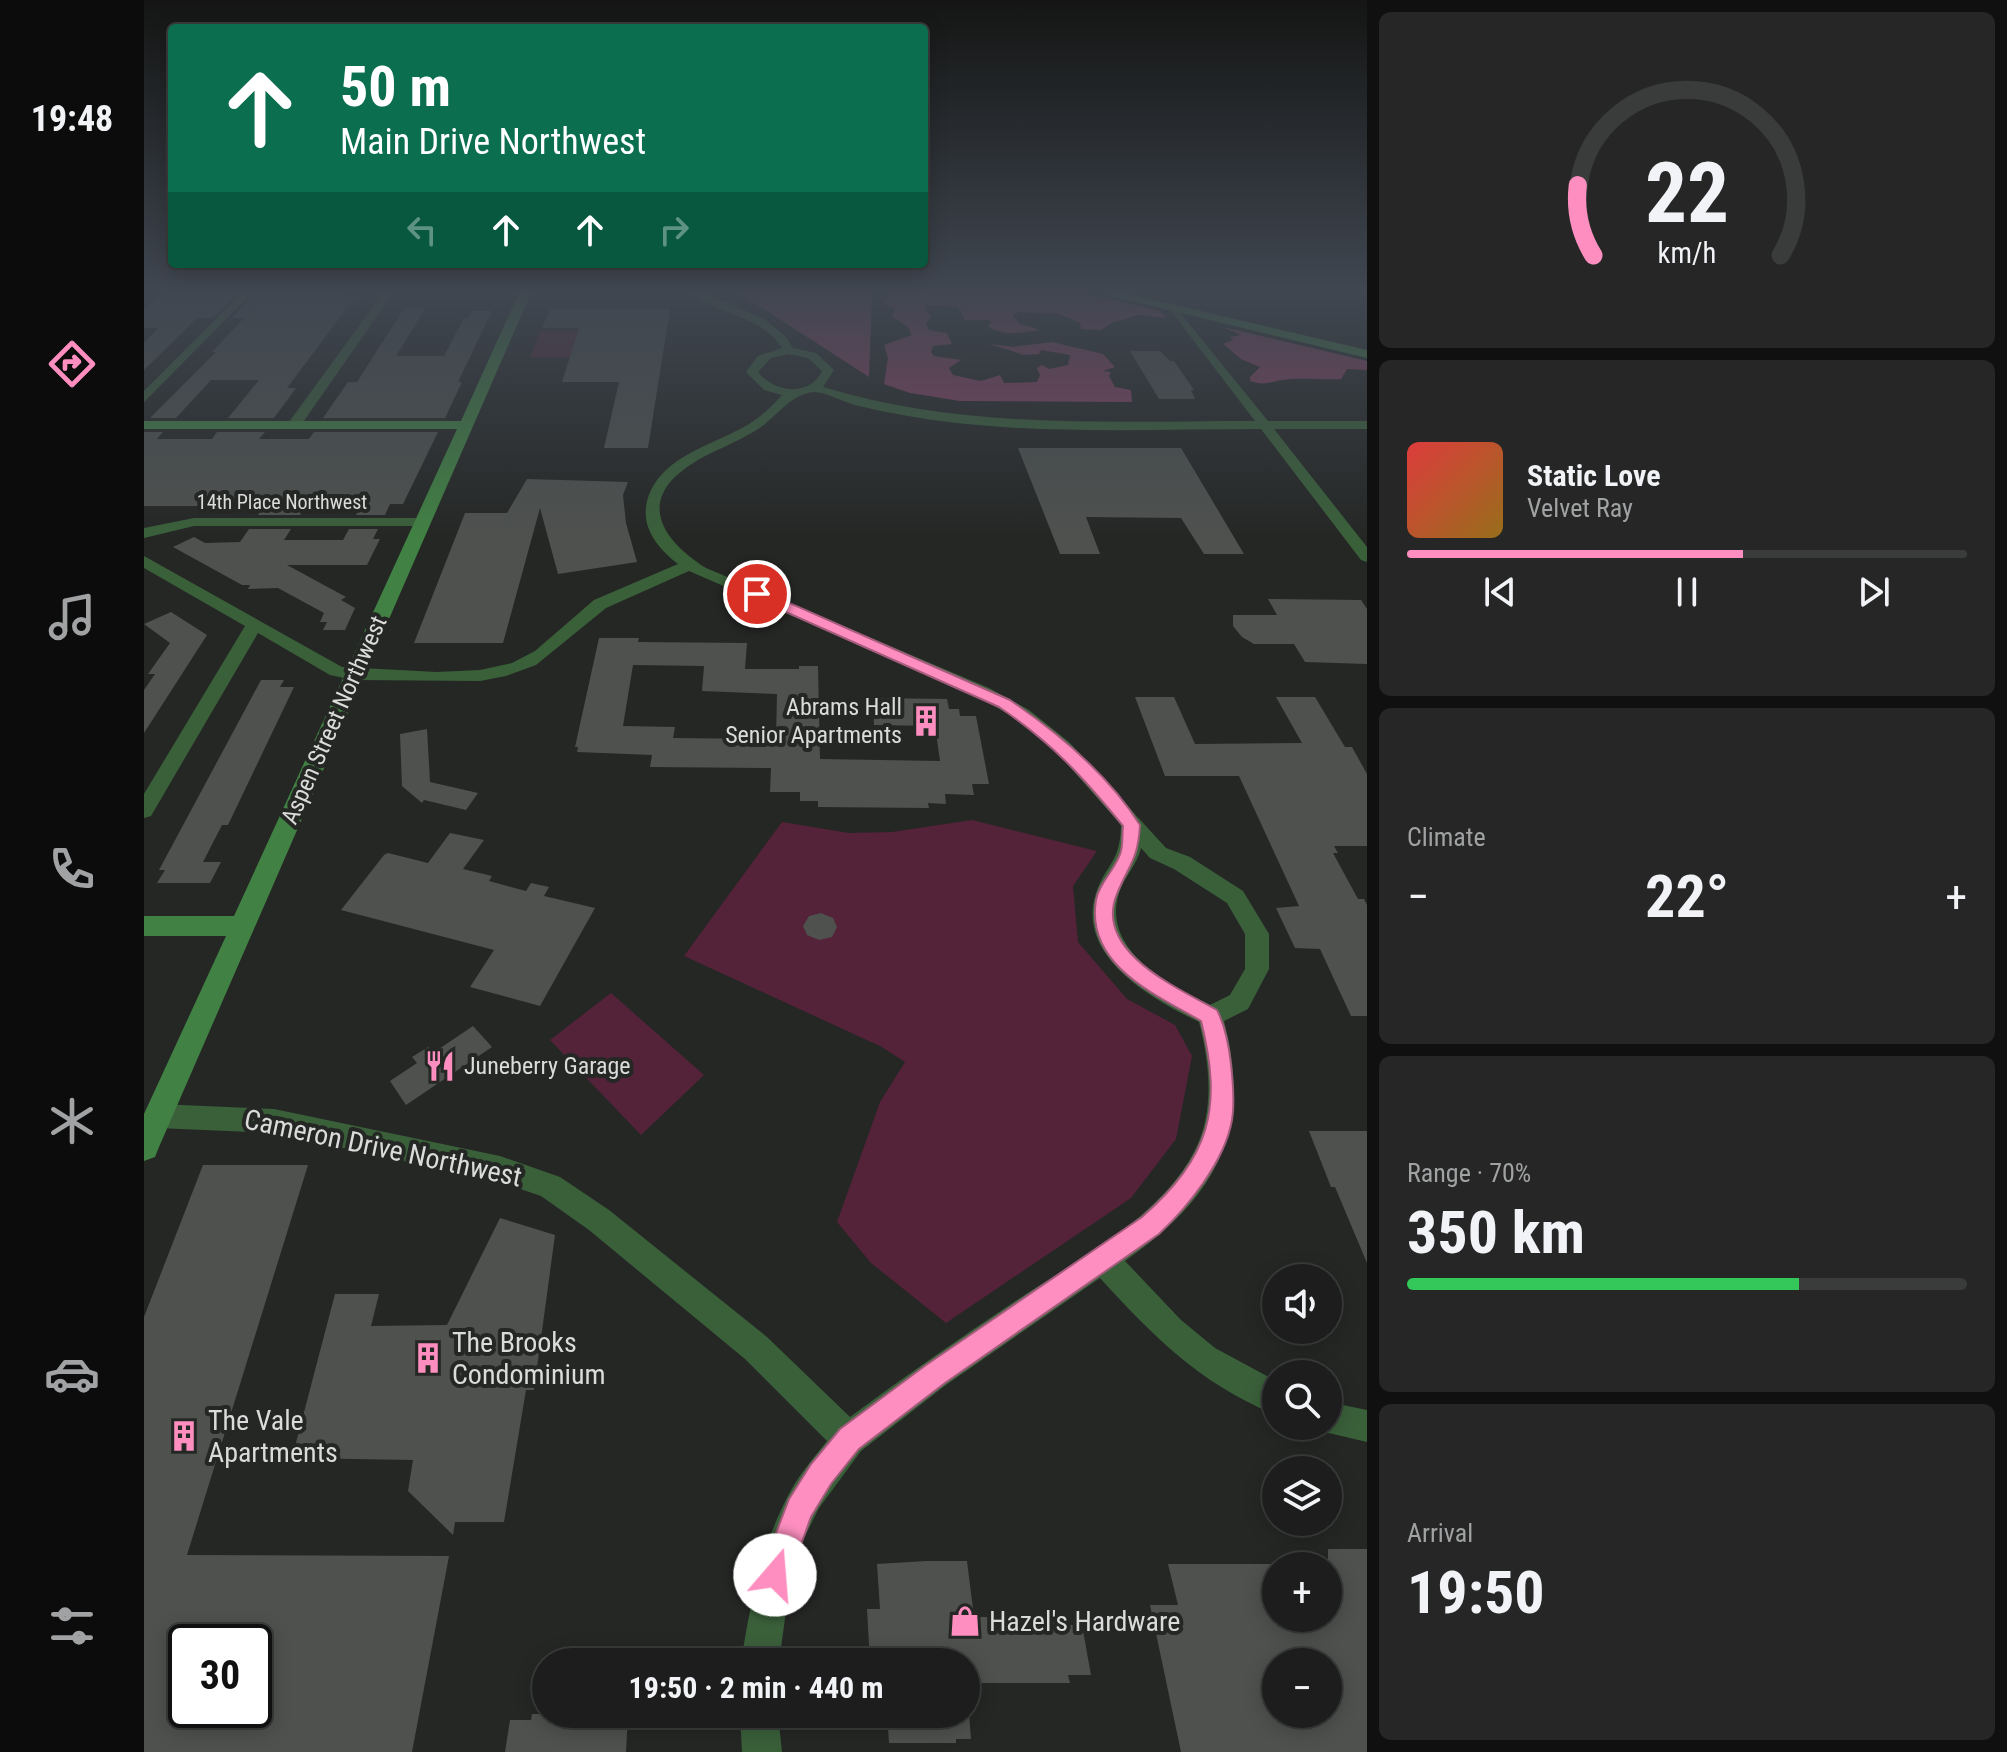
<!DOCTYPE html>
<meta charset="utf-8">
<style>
:root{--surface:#1c1d1c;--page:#252625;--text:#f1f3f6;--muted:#a0a2a3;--line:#3a3b3b;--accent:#fd8ebf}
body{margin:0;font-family:"Roboto Condensed",sans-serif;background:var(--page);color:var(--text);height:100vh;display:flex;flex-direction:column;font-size:30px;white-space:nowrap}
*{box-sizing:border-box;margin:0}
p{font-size:26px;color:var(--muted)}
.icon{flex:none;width:44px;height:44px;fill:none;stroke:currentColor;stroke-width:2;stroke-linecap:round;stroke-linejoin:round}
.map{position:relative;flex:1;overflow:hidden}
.panel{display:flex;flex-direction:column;gap:12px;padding:12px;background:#0f100f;width:640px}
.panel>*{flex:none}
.top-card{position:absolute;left:24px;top:24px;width:760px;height:244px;border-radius:8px;box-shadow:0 4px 20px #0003,0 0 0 2px var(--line);background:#0b6e4f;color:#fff;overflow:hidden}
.fabs{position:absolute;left:1118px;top:1264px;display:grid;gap:16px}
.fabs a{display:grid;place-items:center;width:80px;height:80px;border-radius:50%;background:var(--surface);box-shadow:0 4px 20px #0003,0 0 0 2px var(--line);font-size:40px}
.speed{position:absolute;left:24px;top:1624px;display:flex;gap:16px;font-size:40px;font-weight:700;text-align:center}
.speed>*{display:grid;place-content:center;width:104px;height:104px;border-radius:50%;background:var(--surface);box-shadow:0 4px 20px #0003,0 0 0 2px var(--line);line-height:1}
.speed .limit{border:4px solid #111;border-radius:12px;background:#fff;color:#111}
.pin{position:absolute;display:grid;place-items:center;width:68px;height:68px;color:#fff;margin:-34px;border:4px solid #fff;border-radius:50%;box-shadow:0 2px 8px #0007}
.me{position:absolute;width:88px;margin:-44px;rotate:18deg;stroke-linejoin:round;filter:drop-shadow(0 0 6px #0008)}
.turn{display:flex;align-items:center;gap:28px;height:168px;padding:0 40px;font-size:36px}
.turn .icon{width:104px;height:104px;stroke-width:2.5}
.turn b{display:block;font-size:56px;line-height:68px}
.lanes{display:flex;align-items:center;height:76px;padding:0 40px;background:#0003;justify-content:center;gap:40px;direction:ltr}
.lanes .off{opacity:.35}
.big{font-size:60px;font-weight:700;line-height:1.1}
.panel .widget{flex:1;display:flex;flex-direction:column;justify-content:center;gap:12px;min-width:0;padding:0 28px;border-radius:12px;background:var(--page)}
.panel .dial{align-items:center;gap:0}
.dial svg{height:208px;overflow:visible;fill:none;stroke:var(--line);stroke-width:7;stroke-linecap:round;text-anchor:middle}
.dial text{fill:var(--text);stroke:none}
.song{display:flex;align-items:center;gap:24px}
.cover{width:96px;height:96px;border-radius:12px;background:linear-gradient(135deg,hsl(0 70% 55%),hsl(40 70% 35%))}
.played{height:8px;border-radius:4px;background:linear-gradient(90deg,var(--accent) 60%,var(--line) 60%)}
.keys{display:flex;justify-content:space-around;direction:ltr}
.heat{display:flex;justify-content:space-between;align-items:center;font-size:44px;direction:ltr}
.charge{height:12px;border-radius:6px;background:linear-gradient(90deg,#34c759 70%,var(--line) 0)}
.trip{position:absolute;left:388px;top:1648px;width:448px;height:80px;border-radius:40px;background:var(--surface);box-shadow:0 4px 20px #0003,0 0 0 2px var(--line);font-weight:700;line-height:80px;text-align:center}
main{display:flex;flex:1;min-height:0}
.dock{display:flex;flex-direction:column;width:144px;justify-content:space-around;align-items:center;background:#0b0c0b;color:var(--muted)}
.dock .icon{width:56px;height:56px}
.dock .active{color:var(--accent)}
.dock b{font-size:36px;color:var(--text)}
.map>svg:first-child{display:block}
.green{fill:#542239}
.forest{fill:#8b4263}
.building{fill:#4e514e;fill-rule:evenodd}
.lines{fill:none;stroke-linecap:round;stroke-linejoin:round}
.street{fill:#3a603a;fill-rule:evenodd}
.secondary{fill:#418143;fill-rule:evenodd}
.route{fill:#fd8ebf;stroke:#a45c7c;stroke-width:2}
.labels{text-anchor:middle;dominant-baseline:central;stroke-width:8;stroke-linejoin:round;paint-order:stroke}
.far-street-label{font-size:20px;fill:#dadbda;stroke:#252725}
.poi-label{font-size:24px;fill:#dadbda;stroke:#252725;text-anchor:end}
.street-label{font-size:24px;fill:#dadbda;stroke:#252725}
.near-street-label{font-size:28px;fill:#dadbda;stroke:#252725}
.near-poi-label{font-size:28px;fill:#dadbda;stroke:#252725;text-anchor:start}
</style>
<main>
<nav class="dock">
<b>19:48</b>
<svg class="icon active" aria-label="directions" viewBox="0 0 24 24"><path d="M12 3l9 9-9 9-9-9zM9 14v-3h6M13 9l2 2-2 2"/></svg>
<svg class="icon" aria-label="music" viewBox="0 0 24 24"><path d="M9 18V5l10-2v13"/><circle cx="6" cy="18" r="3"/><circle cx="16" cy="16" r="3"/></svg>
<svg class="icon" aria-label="phone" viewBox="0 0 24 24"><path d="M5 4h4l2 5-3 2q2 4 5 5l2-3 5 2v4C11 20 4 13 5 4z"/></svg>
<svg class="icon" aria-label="climate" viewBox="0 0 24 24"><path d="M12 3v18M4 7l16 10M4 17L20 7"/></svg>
<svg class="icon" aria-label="car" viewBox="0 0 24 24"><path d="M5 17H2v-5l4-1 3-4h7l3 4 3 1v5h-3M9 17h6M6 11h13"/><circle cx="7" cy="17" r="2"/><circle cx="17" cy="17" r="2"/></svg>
<svg class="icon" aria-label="filters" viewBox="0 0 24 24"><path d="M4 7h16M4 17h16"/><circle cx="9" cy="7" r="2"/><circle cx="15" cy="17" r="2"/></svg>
</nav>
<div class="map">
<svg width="1223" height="1752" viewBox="0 0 1223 1752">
<rect width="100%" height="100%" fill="#252725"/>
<g class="green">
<polygon points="396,331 468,331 481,357 386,357"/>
<polygon points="828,820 953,851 929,886 934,942 983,999 1031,1025 1048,1056 1032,1139 987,1198 802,1323 727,1263 693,1222 736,1102 761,1062 738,1047 540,956 638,822 705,833 748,832"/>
<polygon points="467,993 560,1075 497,1135 406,1040"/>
</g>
<g class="forest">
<polygon points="595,293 728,293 725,377"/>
<path d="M 748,293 L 939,293 L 1017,311 L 1022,318 L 994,315 L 968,323 L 957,330 L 937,329 L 936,323 L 915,314 L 875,312 L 869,316 L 876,324 L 896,330 C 880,332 857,337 844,326 L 848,322 L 845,320 L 821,320 L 814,307 L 782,305 L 781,310 L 787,316 L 782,324 L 785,330 L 803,333 L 808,344 L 789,346 L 787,352 L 790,356 L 817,360 L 805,368 L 809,375 L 837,381 L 856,375 L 860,383 L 893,382 L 896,375 L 893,368 L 898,365 L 905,369 L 924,365 L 926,355 L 897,350 L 895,354 L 880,355 L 845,344 L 869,347 L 908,342 L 959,354 L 971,367 L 959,371 L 967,372 L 965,376 L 971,387 L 987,390 L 988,402 L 816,401 L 766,393 L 740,384 L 744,358 L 740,345 L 768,335 L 764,327 L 748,316 L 751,309 L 738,303 Z"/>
<path d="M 1079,327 L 1223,361 L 1223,370 L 1203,369 L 1197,379 C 1181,380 1152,377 1138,380 C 1125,382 1120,386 1106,381 L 1106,377 L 1116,367 L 1097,359 L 1079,344 L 1089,340 L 1086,337 L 1097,335 Z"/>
</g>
<g class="building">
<polygon points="18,293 93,293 69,318 53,318 0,370 0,343 14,328 0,328 0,309"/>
<polygon points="111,293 212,296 143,388 152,388 130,418 84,418 115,380 67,380 32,418 6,418 72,352 68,352 100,318 88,318"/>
<polygon points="261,307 282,307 252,356 300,356 320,318 324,318 328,311 348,311 314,382 318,382 301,418 179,418 204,382 213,382"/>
<polygon points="406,309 526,309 504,448 460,448 475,382 418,382 435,328 398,328"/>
<polygon points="986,351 1016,351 1026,361 1030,361 1050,390 1047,390 1051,399 1015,399"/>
<polygon points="0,432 19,432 13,439 68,439 73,432 121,432 115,439 165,439 170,432 294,432 259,504 246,504 241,515 212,515 218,504 162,504 156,515 114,515 119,506 0,506"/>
<polygon points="874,448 1037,448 1100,554 1060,554 1037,518 942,517 956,554 916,554"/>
<polygon points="383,479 484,482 479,495 482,523 493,562 414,574 396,508 359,643 270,643 321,513 363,513"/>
<polygon points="105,529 147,529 140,540 199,540 205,529 234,529 229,539 236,539 223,565 143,565 202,597 197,600 211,608 201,630 179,630 183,622 176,622 180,613 134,588 104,589 106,585 98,585 29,547 50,537 61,543 96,542"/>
<polygon points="1124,599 1217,600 1223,609 1223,664 1161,662 1150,644 1110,644 1098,637 1089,626 1089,615 1133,615"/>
<polygon points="27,612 63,635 0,733 0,690 11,674 4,674 26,643 0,624"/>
<path d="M 455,638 L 495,638 L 494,642 L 603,643 L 601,669 L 655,669 L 655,666 L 674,666 L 676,759 L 796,761 L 791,726 L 730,725 L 729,698 L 803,699 L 805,709 L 815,709 L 816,716 L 832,716 L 845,784 L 828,784 L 830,795 L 801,794 L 802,804 L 784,803 L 785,808 L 674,807 L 674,801 L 656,801 L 656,792 L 626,792 L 627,768 L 506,767 L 508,755 L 433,752 L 434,747 L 431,747 ZM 489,665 L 560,666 L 558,691 L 633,694 L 632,739 L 529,738 L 531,727 L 479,726 Z"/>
<polygon points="117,680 140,680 136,687 150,687 84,825 78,825 59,862 77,862 66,883 13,883 21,870 15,870"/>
<polygon points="991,697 1030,697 1051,744 1158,743 1132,697 1171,697 1201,747 1208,747 1223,774 1223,846 1190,846 1194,853 1189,853 1214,899 1220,899 1223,905 1223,1016 1207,1016 1176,949 1151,948 1132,908 1155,906 1095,776 1021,776"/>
<polygon points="283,729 286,782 334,793 322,810 280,800 278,803 258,786 256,734"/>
<polygon points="306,833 340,840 319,869 348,876 345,881 382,891 387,883 405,887 400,896 451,908 396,1006 326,987 350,950 197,910 240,855 244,853 284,863"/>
<polygon points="677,913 689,918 693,927 688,937 675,940 663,935 659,926 665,916"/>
<polygon points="329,1026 348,1047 262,1105 246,1081 273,1063 268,1057 284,1047 289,1053"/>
<polygon points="1165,1131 1223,1131 1223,1263 1191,1187 1187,1187"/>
<path d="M 59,1165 L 164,1165 L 43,1555 L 305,1556 L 268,1752 L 0,1752 L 0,1317 ZM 42,1642 L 110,1642 L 110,1710 L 42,1710 Z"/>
<polygon points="356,1218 411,1235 390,1390 382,1390 360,1522 311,1522 309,1535 264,1491 269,1460 148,1458 191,1294 235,1294 227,1326 303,1325"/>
<path d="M 1184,1549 L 1223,1549 L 1223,1752 L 1037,1752 L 1006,1605 L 1034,1605 L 1024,1564 L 1132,1564 L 1132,1618 L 1184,1618 ZM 1132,1662 L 1184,1662 L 1184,1714 L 1132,1714 Z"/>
<polygon points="782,1561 823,1561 830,1617 917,1617 918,1625 938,1625 947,1675 924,1675 926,1683 832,1683 829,1663 726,1662 723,1609 736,1609 733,1564"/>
<polygon points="388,1714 484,1714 482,1752 361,1752 366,1720 387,1720"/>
<polygon points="743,1714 825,1714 827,1739 812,1739 812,1743 745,1743"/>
</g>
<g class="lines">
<g class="street">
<polygon points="98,293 108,293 0,402 0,391"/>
<polygon points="239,293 249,293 155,428 145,428 145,422"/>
<path d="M 548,293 L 560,293 L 620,319 L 641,336 L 649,348 L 672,353 L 690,370 L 679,387 C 819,430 966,421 1111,421 L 1024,307 L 1029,304 L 1124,421 L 1223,421 L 1223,429 L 1130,429 L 1223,547 L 1223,562 L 1217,560 L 1117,429 C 1016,429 913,434 813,423 C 778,419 744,413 711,405 C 699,402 682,392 670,392 C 645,394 632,419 611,431 C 590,444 567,451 546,465 C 492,501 518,540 562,568 L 845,688 L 885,710 L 925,742 L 1022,848 L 1046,857 L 1099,891 L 1125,934 L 1125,969 L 1104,1009 L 1080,1021 C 1109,1132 1071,1198 981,1261 L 1037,1320 L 1071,1348 L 1132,1381 L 1132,1415 C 1055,1383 1011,1338 956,1278 L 802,1385 L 717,1451 L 675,1508 L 660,1538 L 644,1597 L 635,1662 L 597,1662 C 607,1601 618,1540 650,1485 C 659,1470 672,1455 683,1441 L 601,1359 L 445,1230 L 397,1196 L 356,1182 L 130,1133 L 14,1128 L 5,1124 L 1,1116 L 5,1108 L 14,1104 L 130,1109 L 356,1156 L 416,1177 L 465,1210 L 623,1337 L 706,1417 C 760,1377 814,1339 870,1302 C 931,1261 1015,1219 1050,1152 C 1071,1112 1066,1065 1055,1022 C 1010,1000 931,957 952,893 C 963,862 976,864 977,825 L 911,750 L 871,718 L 833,696 L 545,571 L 462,608 L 392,665 L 362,676 L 336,681 L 210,680 L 186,675 L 114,633 L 7,816 L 0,818 L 0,794 L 101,626 L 0,568 L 0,556 L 198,667 L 293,672 L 336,670 L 368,663 L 391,651 L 450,600 L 534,564 C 516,550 499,531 502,507 C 510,457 569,446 605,424 C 617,416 628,407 638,395 L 620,390 L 602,372 L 614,356 L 638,348 C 617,315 576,316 548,293 ZM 645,354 L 664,358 L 678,371 C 666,397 630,393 614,372 L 627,358 ZM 997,848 L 1006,858 L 1030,869 L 1083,903 L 1101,934 L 1101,969 L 1086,995 L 1066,1005 C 1025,985 957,950 975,893 C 980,877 993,865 997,848 Z"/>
<polygon points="50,518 278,518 285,522 278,526 50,526 0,538 0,528"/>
<polygon points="1184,1402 1223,1410 1223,1442 1172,1430 1171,1426 1184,1426"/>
<polygon points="596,1714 634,1714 638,1752 598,1752"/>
</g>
<g class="secondary">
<polygon points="375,293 387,293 15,1147 11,1157 0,1161 0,1114 82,936 0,936 0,916 90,916 313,429 0,429 0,421 317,421"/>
<polygon points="962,293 980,293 1223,350 1223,358 963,295"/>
</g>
</g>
<linearGradient id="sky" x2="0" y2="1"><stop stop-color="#141514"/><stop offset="0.54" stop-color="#404751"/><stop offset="1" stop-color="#404751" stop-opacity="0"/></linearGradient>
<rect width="1223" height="538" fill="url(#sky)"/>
<path class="route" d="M 608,591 L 618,591 L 866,700 C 916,734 964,774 996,825 C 994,861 985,864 973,894 C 949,952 1036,989 1073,1010 C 1082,1027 1085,1047 1087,1064 C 1089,1082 1091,1102 1088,1120 C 1081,1161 1044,1207 1015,1234 L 801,1383 L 715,1449 L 687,1484 L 667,1517 L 642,1586 L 631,1590 L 620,1586 L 616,1575 L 645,1499 L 667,1464 L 696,1429 L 782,1365 L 998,1217 C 1066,1157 1079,1109 1057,1021 C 1012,995 941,965 952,900 C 955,882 973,868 977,851 C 979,843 978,834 979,826 C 939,777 908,743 855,707 L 608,597 Z"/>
<defs>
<symbol id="building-bare" viewBox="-9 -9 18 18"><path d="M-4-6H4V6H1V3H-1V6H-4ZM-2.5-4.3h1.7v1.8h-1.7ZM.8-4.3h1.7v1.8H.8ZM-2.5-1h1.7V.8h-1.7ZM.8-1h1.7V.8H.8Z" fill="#fd8ebf" stroke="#252725" stroke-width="2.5" paint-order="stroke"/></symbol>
<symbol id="restaurant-bare" viewBox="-9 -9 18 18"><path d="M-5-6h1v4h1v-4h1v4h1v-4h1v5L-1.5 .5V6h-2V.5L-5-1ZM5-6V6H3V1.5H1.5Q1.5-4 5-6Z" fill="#fd8ebf" stroke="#252725" stroke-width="2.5" paint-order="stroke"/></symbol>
<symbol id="shop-bare" viewBox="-9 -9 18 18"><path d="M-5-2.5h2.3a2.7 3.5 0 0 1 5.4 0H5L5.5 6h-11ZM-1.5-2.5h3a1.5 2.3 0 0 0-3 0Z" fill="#fd8ebf" stroke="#252725" stroke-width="2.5" paint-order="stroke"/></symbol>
</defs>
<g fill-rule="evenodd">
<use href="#building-bare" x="760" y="699" width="44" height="44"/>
<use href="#restaurant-bare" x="274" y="1044" width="44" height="44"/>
<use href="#building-bare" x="262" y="1336" width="44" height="44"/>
<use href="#building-bare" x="18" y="1414" width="44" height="44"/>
<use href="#shop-bare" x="799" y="1599" width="44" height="44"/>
</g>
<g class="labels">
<g class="far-street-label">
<text x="138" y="502">14th Place Northwest</text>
</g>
<g class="poi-label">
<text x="758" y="707">Abrams Hall<tspan x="758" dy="28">Senior Apartments</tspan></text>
<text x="320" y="1066" text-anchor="start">Juneberry Garage</text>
</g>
<g class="street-label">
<text transform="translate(190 720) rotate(-66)">Aspen Street Northwest</text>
</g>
<g class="near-street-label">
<text transform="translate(239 1148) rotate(12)">Cameron Drive Northwest</text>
</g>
<g class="near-poi-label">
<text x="308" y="1342">The Brooks<tspan x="308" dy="32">Condominium</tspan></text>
<text x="64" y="1420">The Vale<tspan x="64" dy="32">Apartments</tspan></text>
<text x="845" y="1621">Hazel's Hardware</text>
</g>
</g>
</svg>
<div class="fabs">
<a><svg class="icon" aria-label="sound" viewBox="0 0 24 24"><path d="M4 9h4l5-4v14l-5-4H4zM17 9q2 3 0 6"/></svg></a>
<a><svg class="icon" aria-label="search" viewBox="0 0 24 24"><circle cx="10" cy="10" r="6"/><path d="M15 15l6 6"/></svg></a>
<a><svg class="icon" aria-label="layers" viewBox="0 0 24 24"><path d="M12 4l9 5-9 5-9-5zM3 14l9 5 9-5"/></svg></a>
<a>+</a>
<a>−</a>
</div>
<div class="speed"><div class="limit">30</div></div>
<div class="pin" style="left:613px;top:594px;background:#d93025"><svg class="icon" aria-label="arrive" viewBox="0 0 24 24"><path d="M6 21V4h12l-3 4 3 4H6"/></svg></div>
<svg class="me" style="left:631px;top:1575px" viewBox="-20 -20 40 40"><circle r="19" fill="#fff"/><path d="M0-13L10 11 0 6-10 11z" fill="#fd8ebf"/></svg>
<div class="trip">19:50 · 2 min · 440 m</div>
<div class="top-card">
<div class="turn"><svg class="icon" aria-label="ahead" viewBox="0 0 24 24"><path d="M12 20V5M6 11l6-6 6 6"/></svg><div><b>50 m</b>Main Drive Northwest</div></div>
<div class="lanes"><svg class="icon off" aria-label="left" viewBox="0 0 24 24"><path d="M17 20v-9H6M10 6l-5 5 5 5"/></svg><svg class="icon" aria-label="ahead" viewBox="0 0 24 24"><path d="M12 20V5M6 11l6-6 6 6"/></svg><svg class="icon" aria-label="ahead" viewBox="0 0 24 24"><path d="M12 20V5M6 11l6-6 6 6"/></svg><svg class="icon off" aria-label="right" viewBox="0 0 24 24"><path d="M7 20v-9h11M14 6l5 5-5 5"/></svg></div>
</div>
</div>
<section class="panel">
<div class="widget dial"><svg viewBox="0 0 100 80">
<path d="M14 69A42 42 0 1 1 86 69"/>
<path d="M14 69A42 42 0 0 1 8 42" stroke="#fd8ebf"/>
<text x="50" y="56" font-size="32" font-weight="700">22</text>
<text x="50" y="72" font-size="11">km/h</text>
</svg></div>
<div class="widget">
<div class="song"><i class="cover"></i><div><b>Static Love</b><p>Velvet Ray</p></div></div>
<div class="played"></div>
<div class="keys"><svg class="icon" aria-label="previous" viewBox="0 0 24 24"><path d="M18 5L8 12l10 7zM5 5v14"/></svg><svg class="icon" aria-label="pause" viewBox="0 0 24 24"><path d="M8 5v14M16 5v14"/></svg><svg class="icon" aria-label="next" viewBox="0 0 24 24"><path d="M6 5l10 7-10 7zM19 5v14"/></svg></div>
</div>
<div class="widget"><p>Climate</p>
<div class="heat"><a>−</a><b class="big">22°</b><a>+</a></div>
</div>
<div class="widget"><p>Range · 70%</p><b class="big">350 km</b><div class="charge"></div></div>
<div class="widget"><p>Arrival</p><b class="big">19:50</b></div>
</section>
</main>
